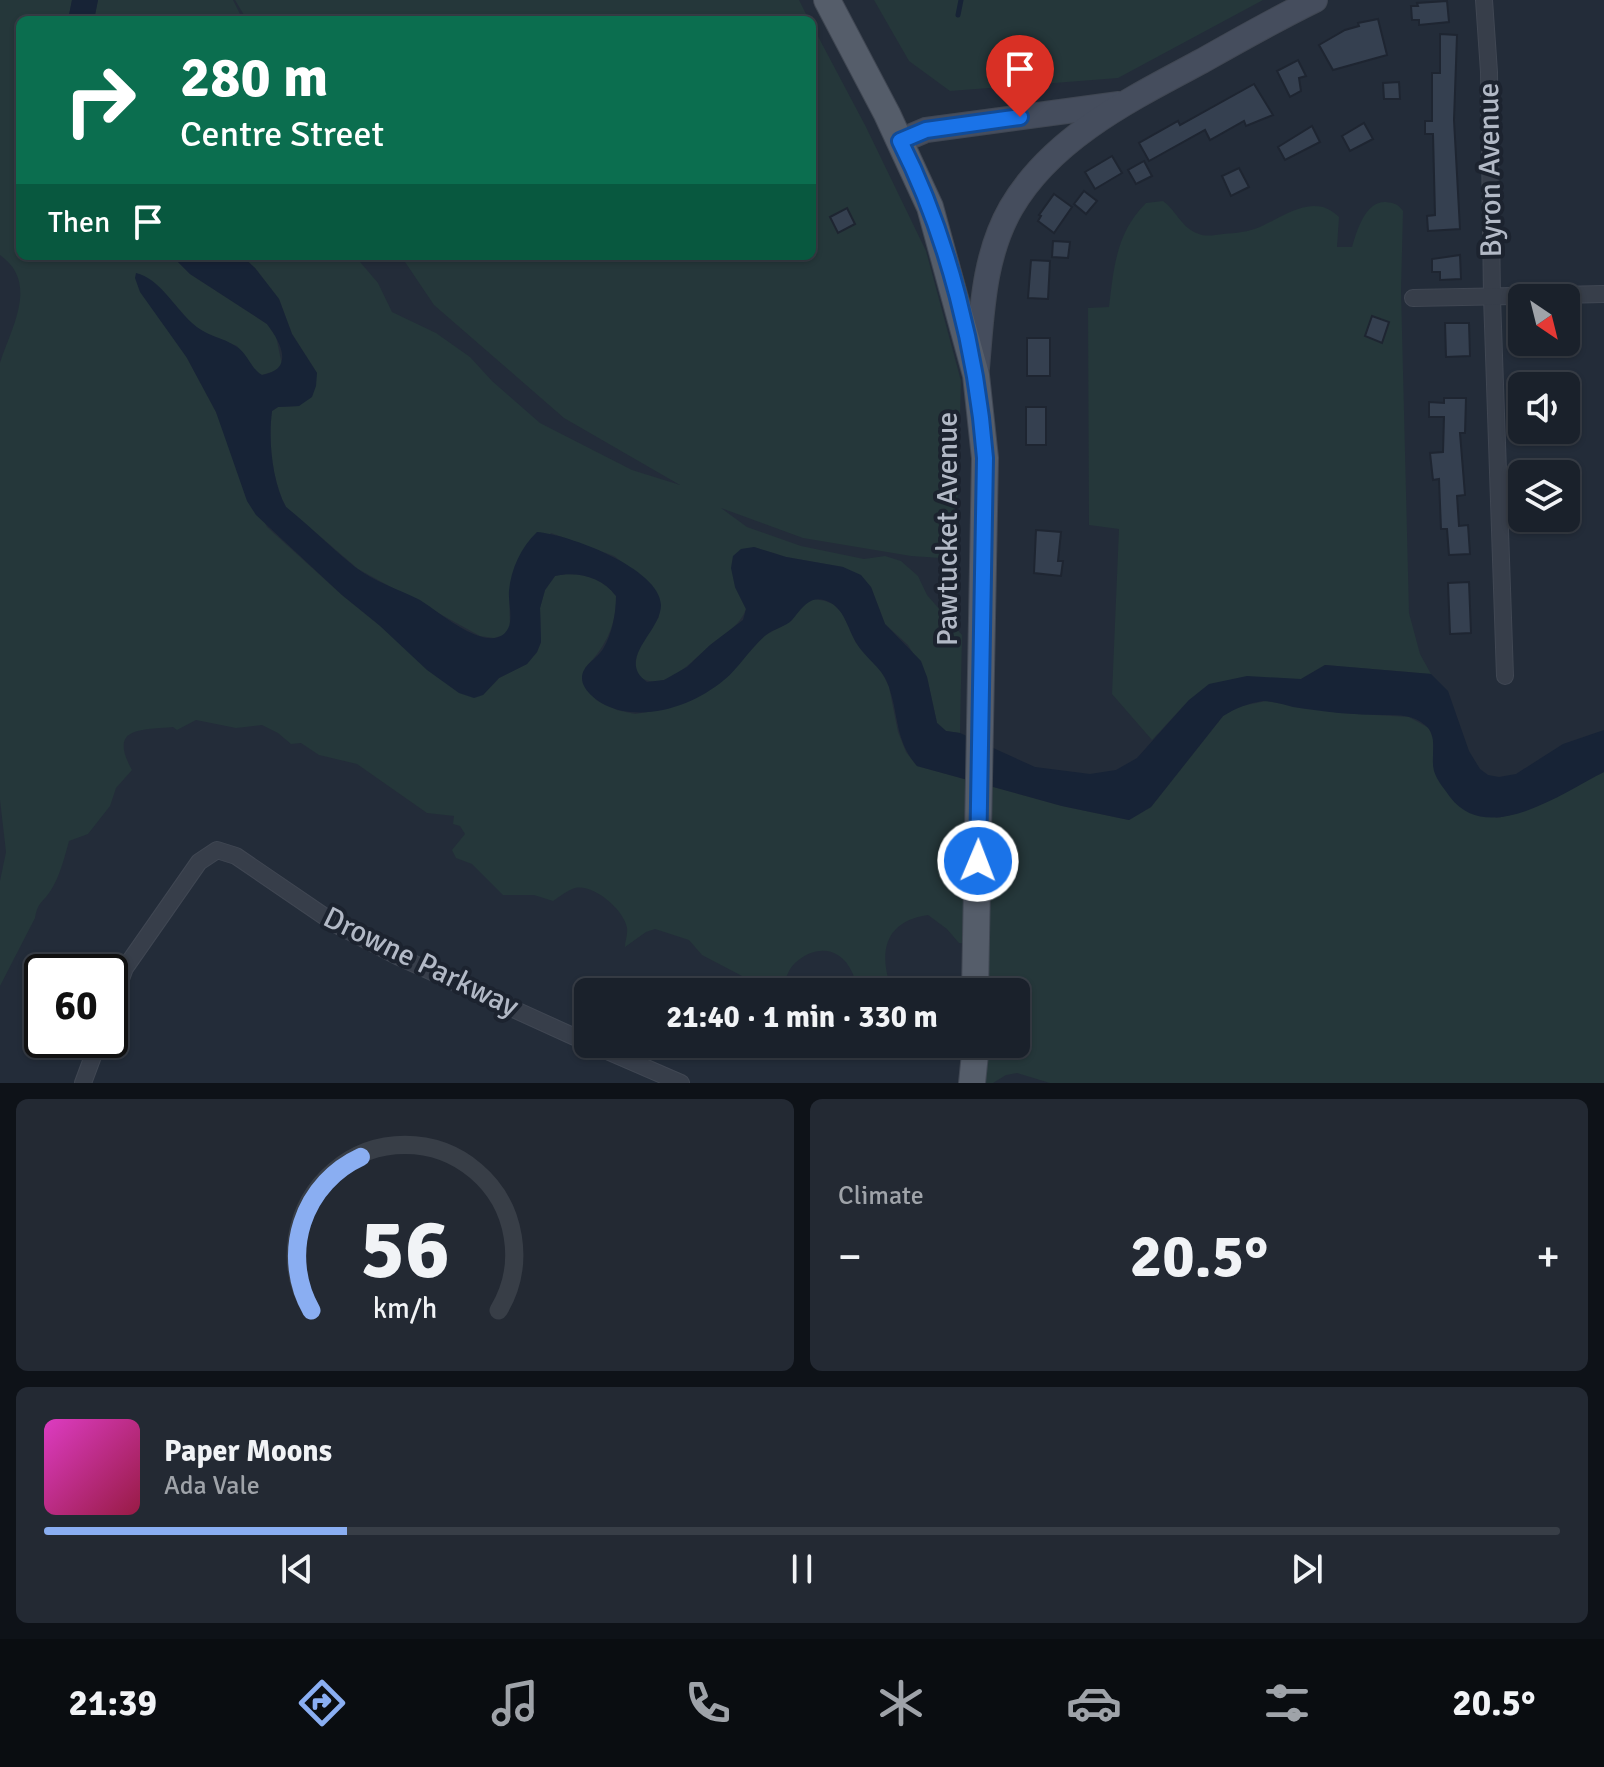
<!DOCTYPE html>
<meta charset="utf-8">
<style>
:root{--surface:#1a212b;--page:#232933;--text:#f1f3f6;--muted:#9fa3a9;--line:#383e47;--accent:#8aaef2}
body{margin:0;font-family:Signika,sans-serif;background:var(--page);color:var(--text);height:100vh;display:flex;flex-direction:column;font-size:30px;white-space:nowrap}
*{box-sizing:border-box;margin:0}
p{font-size:26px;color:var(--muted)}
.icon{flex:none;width:44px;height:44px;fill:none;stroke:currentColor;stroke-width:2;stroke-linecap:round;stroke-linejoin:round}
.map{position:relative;height:1083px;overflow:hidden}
.panel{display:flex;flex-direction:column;gap:16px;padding:16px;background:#0e1218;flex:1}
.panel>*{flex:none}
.guide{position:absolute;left:16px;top:16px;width:800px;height:244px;border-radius:12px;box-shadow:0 2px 6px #0004,0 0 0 2px var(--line);background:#0b6e4f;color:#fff;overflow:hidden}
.needle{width:52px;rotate:145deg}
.buttons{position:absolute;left:1508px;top:284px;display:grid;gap:16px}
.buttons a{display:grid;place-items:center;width:72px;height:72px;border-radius:12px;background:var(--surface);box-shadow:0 2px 6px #0004,0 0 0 2px var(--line);font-size:40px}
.speed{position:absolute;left:24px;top:954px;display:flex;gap:16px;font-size:40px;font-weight:700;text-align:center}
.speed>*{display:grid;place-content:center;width:104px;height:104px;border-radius:50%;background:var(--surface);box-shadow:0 2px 6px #0004,0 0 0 2px var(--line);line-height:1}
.speed .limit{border:4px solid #111;border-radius:12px;background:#fff;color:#111}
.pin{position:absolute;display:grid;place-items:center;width:68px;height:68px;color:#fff;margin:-82px -34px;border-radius:50% 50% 50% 0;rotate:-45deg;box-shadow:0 0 8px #0007}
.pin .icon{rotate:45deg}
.me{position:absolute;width:88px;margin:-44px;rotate:1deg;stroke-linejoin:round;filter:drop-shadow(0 0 6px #0008)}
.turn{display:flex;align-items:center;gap:28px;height:168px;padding:0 32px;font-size:36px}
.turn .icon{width:104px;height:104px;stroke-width:2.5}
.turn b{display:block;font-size:56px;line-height:68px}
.then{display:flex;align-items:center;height:76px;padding:0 32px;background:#0003;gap:16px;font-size:30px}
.big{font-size:60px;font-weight:800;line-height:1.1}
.panel .tile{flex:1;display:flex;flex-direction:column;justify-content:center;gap:12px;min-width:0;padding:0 28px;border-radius:12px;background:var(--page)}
.panel .dial{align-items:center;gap:0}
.dial svg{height:208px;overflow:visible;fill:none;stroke:var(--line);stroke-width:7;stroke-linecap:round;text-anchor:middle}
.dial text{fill:var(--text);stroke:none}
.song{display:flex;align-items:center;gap:24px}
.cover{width:96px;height:96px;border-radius:12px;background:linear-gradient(135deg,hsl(310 70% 55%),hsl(340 70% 35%))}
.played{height:8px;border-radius:4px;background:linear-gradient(90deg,var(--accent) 20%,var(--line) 20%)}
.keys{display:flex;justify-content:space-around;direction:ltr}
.heat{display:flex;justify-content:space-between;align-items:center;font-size:44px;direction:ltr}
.panel .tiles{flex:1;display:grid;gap:16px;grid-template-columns:1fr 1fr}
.tile:last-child{grid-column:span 2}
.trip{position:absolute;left:574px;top:978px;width:456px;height:80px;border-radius:12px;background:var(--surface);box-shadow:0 2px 6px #0004,0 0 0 2px var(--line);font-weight:800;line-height:80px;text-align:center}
.tabs{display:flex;height:128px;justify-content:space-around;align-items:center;background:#0a0d11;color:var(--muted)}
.tabs .icon{width:56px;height:56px}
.tabs .on{color:var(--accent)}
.tabs b{font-size:36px;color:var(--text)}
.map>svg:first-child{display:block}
.green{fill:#25373a}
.water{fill:#172336}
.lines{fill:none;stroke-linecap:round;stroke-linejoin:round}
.stream{stroke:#172336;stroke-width:5}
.building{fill:#354050;stroke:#1e2531;stroke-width:2}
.minor-casing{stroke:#404753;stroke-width:18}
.secondary-casing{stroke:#404753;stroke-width:26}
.primary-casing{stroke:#404753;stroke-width:28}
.minor{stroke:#373e4a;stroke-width:16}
.secondary{stroke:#454d5d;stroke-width:24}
.primary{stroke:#555d6a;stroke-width:26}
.route-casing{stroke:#114b97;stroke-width:20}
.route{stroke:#1a73e8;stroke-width:14}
.labels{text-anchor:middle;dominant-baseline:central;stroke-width:8;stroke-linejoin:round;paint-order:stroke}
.street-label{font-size:30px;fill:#b2b9c6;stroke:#1c232f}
</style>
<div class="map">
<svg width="1604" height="1083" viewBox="0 0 1604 1083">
<rect width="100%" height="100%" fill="#232c39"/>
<g class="green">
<path d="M 0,0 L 72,0 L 68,20 L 20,20 L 20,256 L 172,256 L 190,274 L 267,324 L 276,336 L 282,365 L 278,370 L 262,375 L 257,373 L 237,346 L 208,335 L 193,325 L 161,289 L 187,358 L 216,412 L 232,454 L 267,527 L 342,595 L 379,625 L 483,695 L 499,678 L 527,664 L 537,652 L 541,642 L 540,608 L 545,590 L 555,576 C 577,571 602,577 616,596 C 617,625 605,648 585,668 L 596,700 L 617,710 L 635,714 L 665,709 L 725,679 L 764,636 L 791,621 L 800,606 L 815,599 L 825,601 L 833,604 L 842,613 L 856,643 L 881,670 L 889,687 L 898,732 L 906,752 L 917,766 L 1062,806 L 1129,820 L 1151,807 L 1223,716 L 1237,707 L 1266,701 L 1341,713 L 1409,717 L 1429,728 L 1433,739 L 1433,766 L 1496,818 C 1535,812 1569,789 1604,772 L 1604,1083 L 1050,1083 L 1017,1073 L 1006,1075 L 993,1083 L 967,1083 L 970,1044 L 1016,1044 L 1016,992 L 972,992 L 972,944 L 959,943 L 947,929 L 928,915 C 892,920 879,943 888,978 L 868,989 L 856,991 C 854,984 855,977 852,972 C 840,946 815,945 795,963 C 787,970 785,983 780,992 L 753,992 L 742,976 L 702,955 L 689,940 L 655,929 L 646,932 L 625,947 C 625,940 628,935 627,928 C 624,910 594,884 575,888 C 568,890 559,897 553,901 L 534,895 L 503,895 L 472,864 L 456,858 L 452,850 L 465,834 L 460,826 L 453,824 L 454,816 L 427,813 L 357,764 L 319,755 L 301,743 L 291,744 L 278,733 L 262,725 L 236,728 L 196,720 L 177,730 L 173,727 C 140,730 108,727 132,770 L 116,788 L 110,806 L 88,834 L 69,841 C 65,856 59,878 51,890 C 43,903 38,901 35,918 L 0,986 L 0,881 L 6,852 L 0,800 L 0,363 C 12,326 39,283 0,255 Z"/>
<polygon points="98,0 233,0 243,20 94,20"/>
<polygon points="235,0 799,0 809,20 247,20"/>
<polygon points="874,0 1263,0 1118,78 950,91 909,61"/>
<path d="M 812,25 L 866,127 L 926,251 L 961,381 L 956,559 L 911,556 L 803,538 L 721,508 L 747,527 L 801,546 L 864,559 L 885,556 L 901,561 L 918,576 L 927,595 L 962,635 L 960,733 L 946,731 L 937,723 L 927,677 L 908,645 L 885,624 L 871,587 L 843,567 L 786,557 L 754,547 L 735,587 L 746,609 C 740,626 725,633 712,644 C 692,660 665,695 638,676 C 630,654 647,635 659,617 L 652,585 L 614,556 L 551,533 L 509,592 L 510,627 L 504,635 L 494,638 L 480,636 L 358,569 L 286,507 C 272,482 268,439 272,411 L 278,407 L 299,406 L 317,373 L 292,334 L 279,299 L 255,268 L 242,256 L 355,256 L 378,283 L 392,312 L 436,333 L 470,357 L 492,381 L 540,423 L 632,470 L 680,485 L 564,418 L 434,305 L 401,256 L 812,256 Z"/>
<path d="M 1163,201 C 1177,211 1181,228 1199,234 C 1206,237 1215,235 1223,234 C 1236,233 1248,232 1260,227 C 1285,216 1314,192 1339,217 L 1337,247 L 1352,247 C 1357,231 1365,201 1386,202 C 1394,203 1398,204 1403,211 L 1401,291 L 1409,613 L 1420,654 L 1431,674 L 1325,665 L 1301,679 L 1288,679 L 1189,700 L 1152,740 L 1112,694 L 1119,529 L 1089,525 L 1088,308 L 1109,307 C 1114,267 1116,233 1146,203 Z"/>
</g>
<g class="water">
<polygon points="72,0 98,0 94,20 68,20"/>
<path d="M 172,256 L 242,256 L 255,268 L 279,299 L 292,334 L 317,373 L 316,386 L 312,397 L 299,406 L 278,407 L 272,411 C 268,439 272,482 286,507 C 310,526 331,548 355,567 C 375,582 398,589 420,600 C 438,611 485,653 505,633 C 515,623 508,603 509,591 C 511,569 521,547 537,532 C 567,534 660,568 661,605 C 661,632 615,659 647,682 L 664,680 L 687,667 L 710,645 L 743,620 L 746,609 L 735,587 L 731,568 L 733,556 L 741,549 L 754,547 L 786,557 L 843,567 L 861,575 L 871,587 L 885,624 L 921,661 L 927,677 L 937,723 L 946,731 L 960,733 L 1035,767 L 1090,774 L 1116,770 L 1137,758 L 1189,700 L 1209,684 L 1247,676 L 1301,679 L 1325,665 L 1431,674 L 1448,691 L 1469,751 L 1480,769 L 1488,775 L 1499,777 L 1516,774 L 1563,744 L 1604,730 L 1604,772 C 1562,793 1488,847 1450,797 C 1444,788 1437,781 1434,771 C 1430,756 1439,736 1425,725 C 1414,715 1399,715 1385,715 C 1354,715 1324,712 1293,707 C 1284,705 1273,701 1263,701 C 1249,703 1236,708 1223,716 L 1151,807 L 1129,820 L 1062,806 L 917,766 C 895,740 899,717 889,687 C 883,668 867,660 857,644 C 848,630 846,612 831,603 C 810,592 803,608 792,620 C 785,627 773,629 766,635 C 750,648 740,667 724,680 C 693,706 643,723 605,705 C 596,700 582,690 582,678 C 582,665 597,659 603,649 C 612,634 616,614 616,596 C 602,577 577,571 555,576 L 545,590 L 540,608 L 541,642 L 537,652 L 527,664 L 499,678 L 483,695 L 474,698 L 459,693 L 427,670 L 379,625 L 342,595 L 256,515 L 247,501 L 216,412 L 187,358 L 140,292 L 135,278 L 136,273 C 159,278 175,308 192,323 C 205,336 223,337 237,347 C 248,354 251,369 262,375 C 295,369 281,343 267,324 L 190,274 Z"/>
</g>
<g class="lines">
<polyline class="stream" points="958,15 961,0"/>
</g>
<g class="building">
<polygon points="1447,1 1449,22 1419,25 1419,20 1412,20 1411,6 1418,6 1417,3"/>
<polygon points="1378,19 1387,55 1333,70 1319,45 1345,30 1359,26 1358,23"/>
<polygon points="1440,34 1457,35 1454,120 1460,229 1428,231 1427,216 1435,215 1433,134 1425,134 1425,121 1432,121 1432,73 1440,73"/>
<polygon points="1298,60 1306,76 1299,78 1301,91 1290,97 1277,71"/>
<polygon points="1399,82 1400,99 1384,99 1383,83"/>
<polygon points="1254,84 1273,115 1246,126 1244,121 1210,140 1205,130 1149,161 1139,143 1178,121 1180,125"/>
<polygon points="1364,123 1373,139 1350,151 1342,136"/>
<polygon points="1312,126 1320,142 1285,160 1278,147"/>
<polygon points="1112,156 1122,173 1095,189 1085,172"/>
<polygon points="1144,161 1152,176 1136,184 1128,170"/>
<polygon points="1239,168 1249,187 1231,196 1222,176"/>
<polygon points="1084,191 1097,201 1086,214 1074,204"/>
<polygon points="1054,194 1072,207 1054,233 1038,221 1041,216 1039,215"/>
<polygon points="847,208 855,224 838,233 830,217"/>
<polygon points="1053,241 1070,242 1068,258 1052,257"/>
<polygon points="1460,255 1461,279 1440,280 1440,272 1432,272 1432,259"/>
<polygon points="1031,260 1050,261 1048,299 1028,298"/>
<polygon points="1372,316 1389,322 1382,343 1365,336"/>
<polygon points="1445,323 1469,323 1470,356 1446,357"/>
<rect x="1027" y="338" width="23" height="38"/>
<polygon points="1444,398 1466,398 1465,433 1460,433 1465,495 1457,496 1459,526 1468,525 1470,554 1449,555 1447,529 1441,529 1439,479 1433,480 1430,453 1443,452 1444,417 1429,417 1429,402 1444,403"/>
<rect x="1026" y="407" width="20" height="38"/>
<polygon points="1036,530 1061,532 1058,561 1063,561 1061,576 1034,573"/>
<polygon points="1469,582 1471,633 1450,634 1448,583"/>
</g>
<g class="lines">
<defs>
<g id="minor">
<polyline points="1484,0 1489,72 1492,297 1505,676"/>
<polyline points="1413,298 1604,294"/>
<polyline points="110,1009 125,968 199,862 217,850 236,856 337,925 397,956 588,1043"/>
<polyline points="591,1044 681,1083"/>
<polyline points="83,1083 99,1040"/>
</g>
<g id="secondary">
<polyline points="900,141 926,130 1119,104"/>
<path d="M 977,368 C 982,313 983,257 1011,208 C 1052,137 1133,98 1202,61 C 1239,40 1276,19 1315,0"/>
</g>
<g id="primary">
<polyline points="827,0 887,114 930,207 976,375 985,458 975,992"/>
<polyline points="972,1083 976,1044"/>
</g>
</defs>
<use href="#minor" class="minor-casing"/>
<use href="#secondary" class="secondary-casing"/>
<use href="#primary" class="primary-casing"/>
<use href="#minor" class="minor"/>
<use href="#secondary" class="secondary"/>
<use href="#primary" class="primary"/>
</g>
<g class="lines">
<defs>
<path id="route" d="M 978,861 L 985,458 C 977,353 948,236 900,141 L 926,130 L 1020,117"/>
</defs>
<use href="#route" class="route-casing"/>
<use href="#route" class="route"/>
</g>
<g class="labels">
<g class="street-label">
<text transform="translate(1490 170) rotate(-91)">Byron Avenue</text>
<text transform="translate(947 529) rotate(-90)">Pawtucket Avenue</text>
<text transform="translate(421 962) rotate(26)">Drowne Parkway</text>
</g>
</g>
</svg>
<div class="buttons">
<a><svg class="needle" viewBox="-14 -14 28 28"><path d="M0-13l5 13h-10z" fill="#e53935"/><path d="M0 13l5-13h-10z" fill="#9fa3a9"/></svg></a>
<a><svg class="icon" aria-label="sound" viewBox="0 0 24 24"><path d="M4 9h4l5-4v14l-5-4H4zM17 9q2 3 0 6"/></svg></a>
<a><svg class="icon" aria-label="layers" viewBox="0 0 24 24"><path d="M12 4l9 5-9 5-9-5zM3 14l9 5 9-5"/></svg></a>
</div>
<div class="speed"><div class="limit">60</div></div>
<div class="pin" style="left:1020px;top:117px;background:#d93025"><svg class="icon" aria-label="arrive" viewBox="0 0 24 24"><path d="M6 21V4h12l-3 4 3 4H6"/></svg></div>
<svg class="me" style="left:978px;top:861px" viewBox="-20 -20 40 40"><circle r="17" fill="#1a73e8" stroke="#fff" stroke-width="3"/><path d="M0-11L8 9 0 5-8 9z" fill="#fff"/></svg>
<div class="trip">21:40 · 1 min · 330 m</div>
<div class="guide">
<div class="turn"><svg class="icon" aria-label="right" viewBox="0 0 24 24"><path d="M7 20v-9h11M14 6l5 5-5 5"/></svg><div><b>280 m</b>Centre Street</div></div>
<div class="then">Then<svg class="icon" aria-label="arrive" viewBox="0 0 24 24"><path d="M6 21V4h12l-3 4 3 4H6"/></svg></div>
</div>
</div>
<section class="panel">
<div class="tiles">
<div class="tile dial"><svg viewBox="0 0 100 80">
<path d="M14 69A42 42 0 1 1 86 69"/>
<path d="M14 69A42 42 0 0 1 33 10" stroke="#8aaef2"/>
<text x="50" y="56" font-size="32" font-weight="700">56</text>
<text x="50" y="72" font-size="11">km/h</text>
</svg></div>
<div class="tile"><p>Climate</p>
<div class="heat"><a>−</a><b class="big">20.5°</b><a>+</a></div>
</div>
<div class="tile">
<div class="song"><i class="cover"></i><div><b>Paper Moons</b><p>Ada Vale</p></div></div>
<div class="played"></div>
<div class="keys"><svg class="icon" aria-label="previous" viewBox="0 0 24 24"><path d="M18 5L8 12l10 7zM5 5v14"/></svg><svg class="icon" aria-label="pause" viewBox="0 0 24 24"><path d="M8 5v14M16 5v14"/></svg><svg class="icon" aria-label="next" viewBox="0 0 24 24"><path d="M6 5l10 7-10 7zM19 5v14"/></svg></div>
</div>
</div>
</section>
<nav class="tabs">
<b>21:39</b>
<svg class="icon on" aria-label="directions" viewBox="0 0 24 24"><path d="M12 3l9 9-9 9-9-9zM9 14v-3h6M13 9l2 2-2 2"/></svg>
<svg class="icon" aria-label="music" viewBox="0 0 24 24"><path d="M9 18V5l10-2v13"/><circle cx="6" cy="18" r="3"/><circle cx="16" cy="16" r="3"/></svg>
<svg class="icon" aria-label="phone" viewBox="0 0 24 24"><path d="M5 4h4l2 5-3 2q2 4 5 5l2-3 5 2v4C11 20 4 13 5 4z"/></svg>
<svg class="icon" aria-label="climate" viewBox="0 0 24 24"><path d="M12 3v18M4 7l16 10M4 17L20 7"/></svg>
<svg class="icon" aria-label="car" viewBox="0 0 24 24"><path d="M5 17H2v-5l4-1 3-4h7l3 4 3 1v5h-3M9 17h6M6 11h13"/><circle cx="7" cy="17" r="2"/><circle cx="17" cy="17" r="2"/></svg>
<svg class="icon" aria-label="filters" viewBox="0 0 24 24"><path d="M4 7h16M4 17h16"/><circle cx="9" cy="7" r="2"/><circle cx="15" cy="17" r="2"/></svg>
<b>20.5°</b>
</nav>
